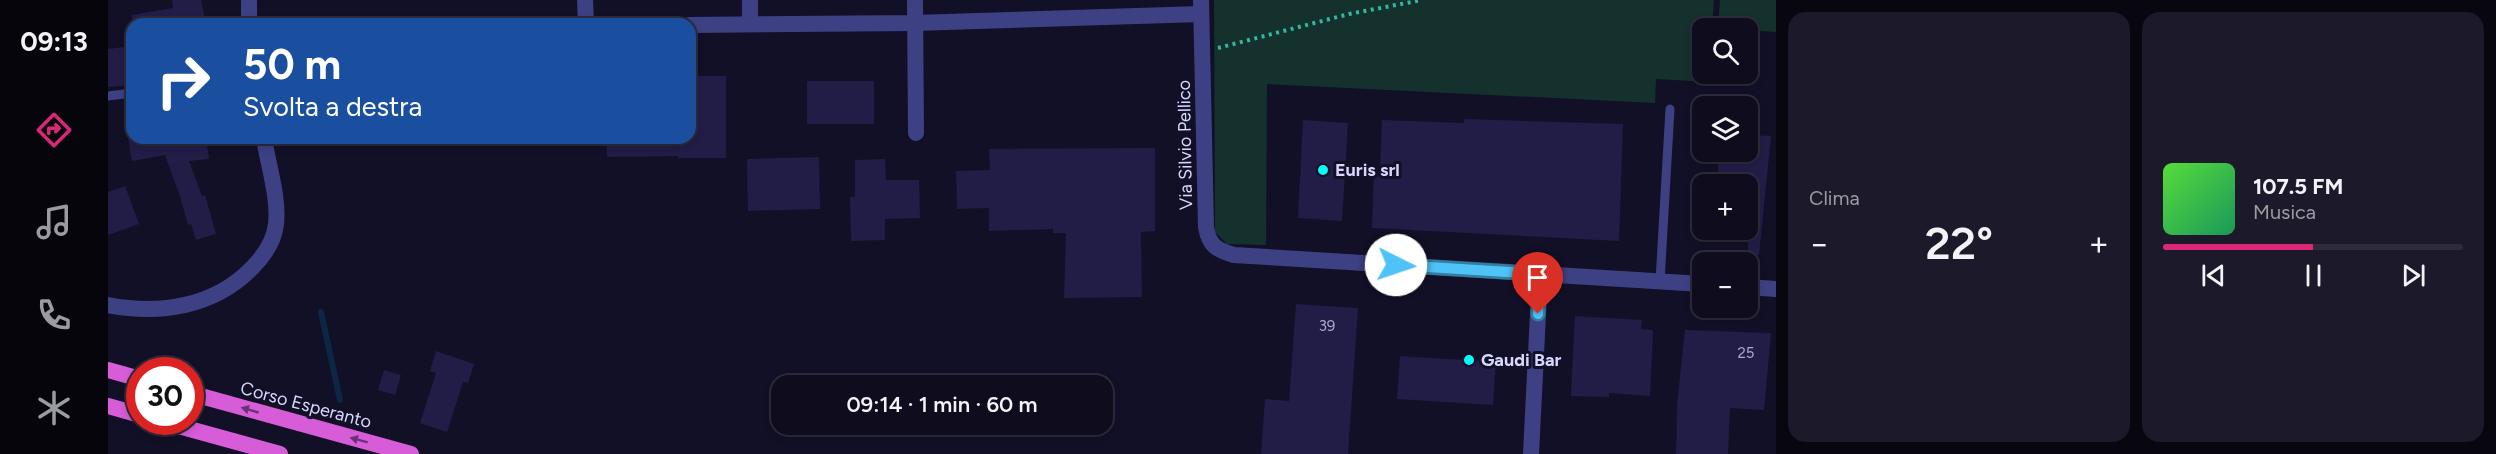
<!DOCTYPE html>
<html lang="it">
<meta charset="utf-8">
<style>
:root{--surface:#0e0c1d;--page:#1c1a2a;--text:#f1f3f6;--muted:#9b9ba4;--line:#2e2c3b;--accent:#db2777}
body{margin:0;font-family:Figtree,sans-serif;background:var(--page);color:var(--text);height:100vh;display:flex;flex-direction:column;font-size:22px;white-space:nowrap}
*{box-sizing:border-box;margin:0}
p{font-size:20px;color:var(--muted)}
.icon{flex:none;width:33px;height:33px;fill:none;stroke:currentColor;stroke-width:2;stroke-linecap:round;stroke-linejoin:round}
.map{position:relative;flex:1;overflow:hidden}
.sheet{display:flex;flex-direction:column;gap:12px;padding:12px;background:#080710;width:720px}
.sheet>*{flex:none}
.top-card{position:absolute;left:18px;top:18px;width:570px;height:126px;border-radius:18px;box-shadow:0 3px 9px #0003,0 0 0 2px var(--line);background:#1a4fa0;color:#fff;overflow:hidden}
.tools{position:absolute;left:1584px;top:18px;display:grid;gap:12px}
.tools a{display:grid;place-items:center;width:66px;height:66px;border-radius:12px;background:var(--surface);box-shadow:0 3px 9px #0003,0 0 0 2px var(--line);font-size:30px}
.speed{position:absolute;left:18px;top:357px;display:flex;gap:12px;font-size:30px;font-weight:700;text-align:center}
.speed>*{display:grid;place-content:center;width:78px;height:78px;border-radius:50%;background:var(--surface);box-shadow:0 3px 9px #0003,0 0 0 2px var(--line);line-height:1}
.speed .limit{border:9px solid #d22;background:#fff;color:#111}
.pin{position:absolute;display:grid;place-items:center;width:51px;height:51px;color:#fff;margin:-62px -26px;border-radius:50% 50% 50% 0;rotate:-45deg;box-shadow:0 0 6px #0007}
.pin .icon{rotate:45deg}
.me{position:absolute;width:66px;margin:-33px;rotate:94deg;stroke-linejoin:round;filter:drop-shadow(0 0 4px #0008)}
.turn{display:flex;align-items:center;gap:21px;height:126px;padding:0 18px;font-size:27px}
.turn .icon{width:78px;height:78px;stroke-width:2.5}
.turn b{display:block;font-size:42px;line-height:51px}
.big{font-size:45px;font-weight:600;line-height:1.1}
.sheet .tile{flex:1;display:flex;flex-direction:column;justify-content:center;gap:9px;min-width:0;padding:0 21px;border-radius:18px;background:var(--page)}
.song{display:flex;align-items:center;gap:18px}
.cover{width:72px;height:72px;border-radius:9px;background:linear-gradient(135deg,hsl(110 70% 55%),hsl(150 70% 35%))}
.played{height:6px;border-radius:3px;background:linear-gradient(90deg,var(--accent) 50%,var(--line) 50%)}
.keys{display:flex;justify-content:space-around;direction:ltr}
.heat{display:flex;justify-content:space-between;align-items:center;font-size:33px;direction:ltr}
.sheet .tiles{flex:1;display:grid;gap:12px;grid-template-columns:repeat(2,1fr)}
.trip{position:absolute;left:663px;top:375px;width:342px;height:60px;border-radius:18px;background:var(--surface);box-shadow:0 3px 9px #0003,0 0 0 2px var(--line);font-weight:600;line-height:60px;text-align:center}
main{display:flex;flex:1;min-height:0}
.tab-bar{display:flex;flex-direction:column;width:108px;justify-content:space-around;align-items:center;background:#06050c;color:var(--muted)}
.tab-bar .icon{width:42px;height:42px}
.tab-bar .active{color:var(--accent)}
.tab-bar b{font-size:27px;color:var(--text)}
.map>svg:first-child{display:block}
.green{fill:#14312d}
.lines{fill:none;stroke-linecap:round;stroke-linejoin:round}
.stream{stroke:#0c2644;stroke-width:6}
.building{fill:#211d47}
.path{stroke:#34b6a1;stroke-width:4;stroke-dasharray:3 4.5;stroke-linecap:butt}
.service{stroke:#3d4184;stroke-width:9}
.minor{stroke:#3d4184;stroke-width:16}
.trunk{stroke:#d65cd8;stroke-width:16}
.oneway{fill:#6a3277}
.route-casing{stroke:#337fa1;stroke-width:15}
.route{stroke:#4fc3f7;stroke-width:10}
.poi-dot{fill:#0af8f7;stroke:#121027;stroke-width:2}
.labels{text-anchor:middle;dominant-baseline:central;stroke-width:6;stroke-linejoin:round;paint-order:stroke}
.number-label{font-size:15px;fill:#aaa9d0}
.street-label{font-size:18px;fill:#d8d8fe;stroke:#121027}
.poi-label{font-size:18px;font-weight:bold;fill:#d8d8fe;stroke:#121027;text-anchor:start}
</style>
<main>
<nav class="tab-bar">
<b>09:13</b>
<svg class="icon active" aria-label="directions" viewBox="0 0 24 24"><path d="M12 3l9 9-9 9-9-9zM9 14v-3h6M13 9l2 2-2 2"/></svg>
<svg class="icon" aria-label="music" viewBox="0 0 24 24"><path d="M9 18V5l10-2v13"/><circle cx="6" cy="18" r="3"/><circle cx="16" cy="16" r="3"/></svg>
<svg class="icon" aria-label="phone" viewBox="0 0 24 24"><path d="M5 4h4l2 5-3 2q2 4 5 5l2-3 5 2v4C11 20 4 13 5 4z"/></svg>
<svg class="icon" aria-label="climate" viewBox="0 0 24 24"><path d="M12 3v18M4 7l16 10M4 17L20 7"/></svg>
</nav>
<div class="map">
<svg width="1668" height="454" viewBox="0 0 1668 454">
<rect width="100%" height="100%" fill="#121027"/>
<g class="green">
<polygon points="1106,0 1606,0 1604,28 1594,28 1594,74 1602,74 1602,82 1548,79 1547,103 1159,84 1158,245 1119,244 1107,232"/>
<polygon points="1612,0 1668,0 1668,32 1640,30 1640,28 1610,28"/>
</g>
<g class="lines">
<polyline class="stream" points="213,312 232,400"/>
</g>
<g class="building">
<polygon points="64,0 93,0 97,19 80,22 80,24 24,24 24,15 65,8"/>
<polygon points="24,46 24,85 0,87 0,49"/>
<polygon points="582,76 618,76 618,158 570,158 570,156 499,157 498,138 582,138"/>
<rect x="699" y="81" width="67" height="43"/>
<polygon points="1356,119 1515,124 1511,241 1264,228 1266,170 1272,170 1274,120 1356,123"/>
<polygon points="1195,120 1240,123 1234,221 1190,218"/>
<polygon points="1640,135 1663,136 1651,255 1640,255 1640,184 1609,184 1611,152 1640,152"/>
<polygon points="20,138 98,138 101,159 81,161 94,196 97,195 108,234 88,240 83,224 80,225 72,196 57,155 24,161"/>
<polygon points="1047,148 1047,231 1033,232 1034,297 956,298 958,233 945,233 945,229 881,231 881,208 849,209 848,171 882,170 881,149"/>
<polygon points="711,157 712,209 640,211 639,159"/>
<polygon points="777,159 778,180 811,180 812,218 777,219 777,240 743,241 742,197 747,197 747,160"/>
<polygon points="17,186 31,224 0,235 0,192"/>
<polygon points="1188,304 1250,308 1240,454 1153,454 1157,399 1181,401"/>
<polygon points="1467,316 1534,320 1533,329 1545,330 1542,396 1501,393 1501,397 1463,396"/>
<polygon points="1577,330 1663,333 1656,410 1622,408 1620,454 1568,454 1569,405"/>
<polygon points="328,351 366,364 360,383 355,382 339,432 312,423 328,373 322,371"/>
<polygon points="1292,356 1388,362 1385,405 1289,399"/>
<polygon points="276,370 293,375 287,395 270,390"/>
</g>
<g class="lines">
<polyline class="path" points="1110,48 1241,14 1314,0"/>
<g class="service">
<polyline points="0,96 24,93"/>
<polyline points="1552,281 1562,109"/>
</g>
<g class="minor">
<polyline points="477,0 478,24"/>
<polyline points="642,0 642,24"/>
<polyline points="807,0 808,133"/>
<path d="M 1093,0 L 1098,227 C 1101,246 1109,250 1126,255 L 1594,284"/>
<polyline points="141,24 141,0"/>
<polyline points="582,25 806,23 1093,14"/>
<polyline points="1640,287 1668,289"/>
<path d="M 0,305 C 52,315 106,307 144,268 C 156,256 166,242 168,224 C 171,197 160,165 156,138"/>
<polyline points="1423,454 1432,274"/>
</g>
<g class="trunk">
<polyline points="0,370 32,379"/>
<polyline points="82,393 303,454"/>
<polyline points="0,406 32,415"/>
<polyline points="56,422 172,454"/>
</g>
</g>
<defs><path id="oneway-solid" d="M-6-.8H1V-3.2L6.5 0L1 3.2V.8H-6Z" transform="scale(1.5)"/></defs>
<g class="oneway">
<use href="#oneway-solid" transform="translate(142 410) rotate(-164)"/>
<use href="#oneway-solid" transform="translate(251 440) rotate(-165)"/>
</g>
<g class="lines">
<defs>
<polyline id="route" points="1288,265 1432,274 1430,314"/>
</defs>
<use href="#route" class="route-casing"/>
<use href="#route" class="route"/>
</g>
<g class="poi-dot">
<circle cx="1215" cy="170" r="6"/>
<circle cx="1361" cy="360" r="6"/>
</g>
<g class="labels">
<g class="number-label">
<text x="1219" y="326">39</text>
<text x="1638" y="353">25</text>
</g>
<g class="street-label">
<text transform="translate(1077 145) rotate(-91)">Via Silvio Pellico</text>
<text transform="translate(198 405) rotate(15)">Corso Esperanto</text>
</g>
<g class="poi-label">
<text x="1227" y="170">Euris srl</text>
<text x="1373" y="360">Gaudi Bar</text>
</g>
</g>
</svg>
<div class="tools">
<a><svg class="icon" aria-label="search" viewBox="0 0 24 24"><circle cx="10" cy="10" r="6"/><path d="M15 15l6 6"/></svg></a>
<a><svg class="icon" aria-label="layers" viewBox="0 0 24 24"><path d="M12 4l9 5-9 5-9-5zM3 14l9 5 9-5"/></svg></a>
<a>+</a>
<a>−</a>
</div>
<div class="speed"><div class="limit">30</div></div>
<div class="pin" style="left:1430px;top:314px;background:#d93025"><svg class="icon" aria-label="arrive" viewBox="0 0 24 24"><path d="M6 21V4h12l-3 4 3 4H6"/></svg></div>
<svg class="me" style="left:1288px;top:265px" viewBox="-20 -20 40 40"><circle r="19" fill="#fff"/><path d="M0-13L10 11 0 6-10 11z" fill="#4fc3f7"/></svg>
<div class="trip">09:14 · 1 min · 60 m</div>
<div class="top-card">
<div class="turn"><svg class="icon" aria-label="right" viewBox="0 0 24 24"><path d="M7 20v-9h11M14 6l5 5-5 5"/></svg><div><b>50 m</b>Svolta a destra</div></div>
</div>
</div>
<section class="sheet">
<div class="tiles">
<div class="tile"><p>Clima</p>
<div class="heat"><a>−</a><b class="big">22°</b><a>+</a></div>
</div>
<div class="tile">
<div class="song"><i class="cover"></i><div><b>107.5 FM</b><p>Musica</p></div></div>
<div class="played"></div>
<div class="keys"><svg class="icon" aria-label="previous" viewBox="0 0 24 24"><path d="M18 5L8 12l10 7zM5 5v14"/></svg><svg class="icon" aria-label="pause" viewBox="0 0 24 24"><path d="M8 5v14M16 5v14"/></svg><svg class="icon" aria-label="next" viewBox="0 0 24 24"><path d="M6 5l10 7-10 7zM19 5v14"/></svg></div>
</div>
</div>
</section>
</main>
